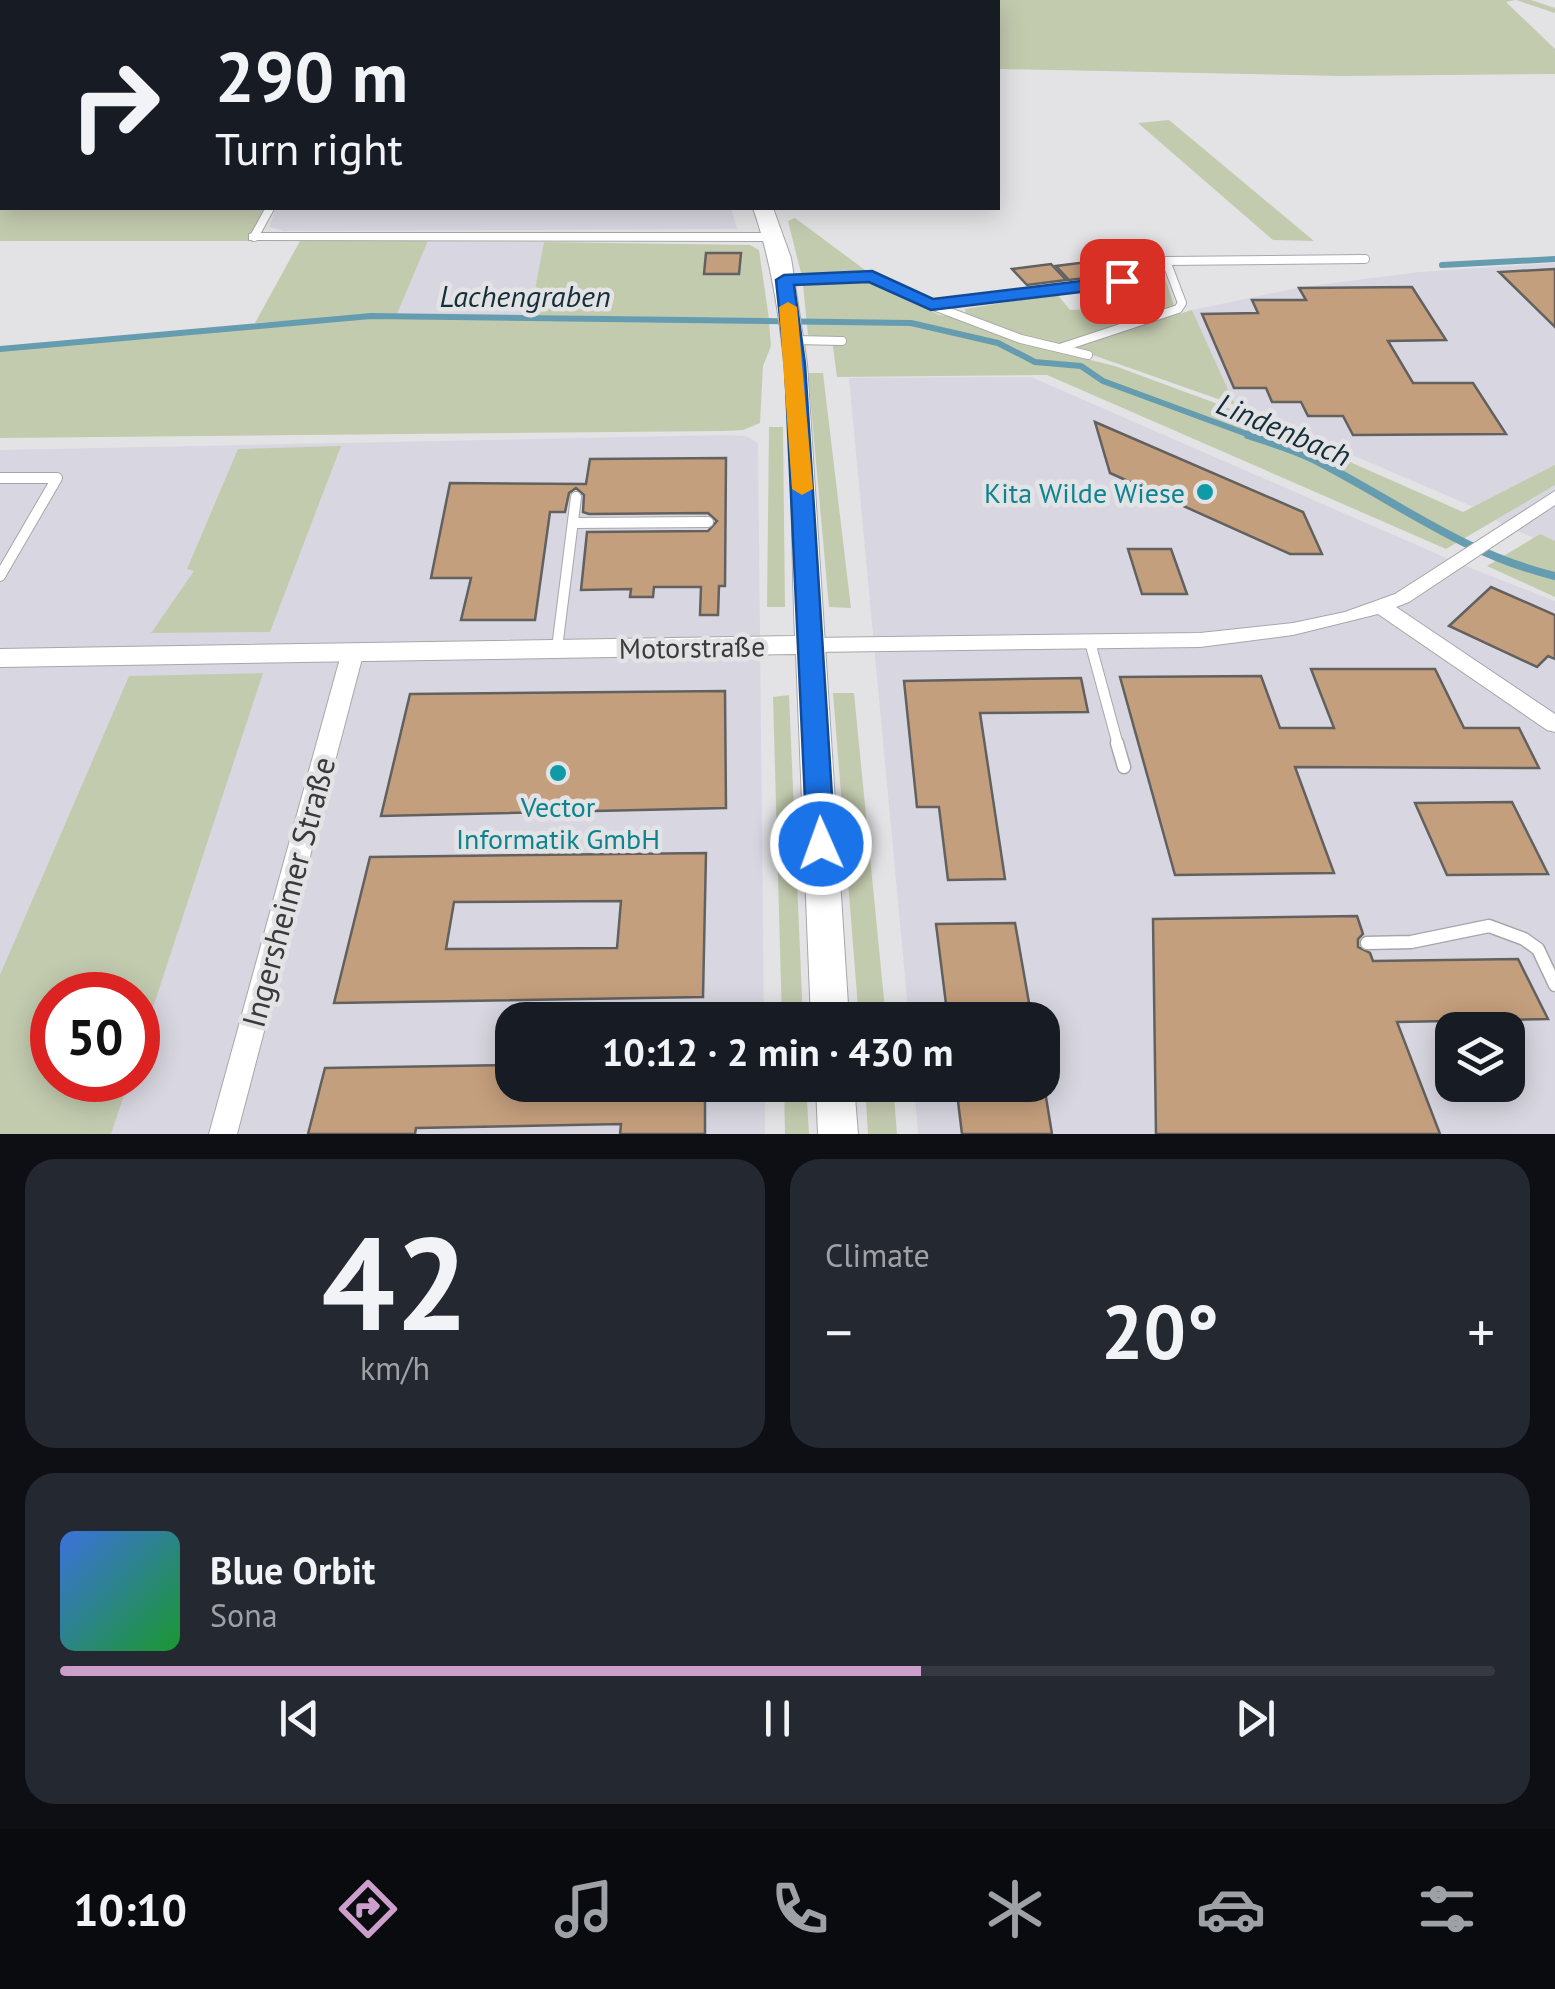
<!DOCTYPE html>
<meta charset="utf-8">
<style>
:root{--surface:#171b24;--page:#242831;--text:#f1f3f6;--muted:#9ea1a6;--line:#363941;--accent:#cc9ecc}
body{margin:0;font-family:"PT Sans",sans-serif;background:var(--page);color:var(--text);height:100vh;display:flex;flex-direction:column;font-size:38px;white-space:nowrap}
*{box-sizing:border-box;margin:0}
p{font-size:32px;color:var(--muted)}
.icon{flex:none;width:55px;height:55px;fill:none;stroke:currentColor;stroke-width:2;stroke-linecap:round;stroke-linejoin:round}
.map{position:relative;height:1134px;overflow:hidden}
.side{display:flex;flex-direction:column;gap:25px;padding:25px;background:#0d0f14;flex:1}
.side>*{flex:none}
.banner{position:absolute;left:0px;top:0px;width:1000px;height:210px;box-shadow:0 5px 25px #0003;background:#171b24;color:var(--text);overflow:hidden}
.fabs{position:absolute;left:1435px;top:1012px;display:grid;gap:20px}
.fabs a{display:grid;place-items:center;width:90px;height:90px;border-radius:20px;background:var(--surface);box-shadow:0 5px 25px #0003;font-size:50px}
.speed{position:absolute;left:30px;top:972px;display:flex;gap:20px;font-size:50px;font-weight:700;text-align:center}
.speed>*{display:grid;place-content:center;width:130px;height:130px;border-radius:50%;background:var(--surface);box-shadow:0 5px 25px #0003;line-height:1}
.speed .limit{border:15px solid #d22;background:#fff;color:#111}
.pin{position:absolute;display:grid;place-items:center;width:85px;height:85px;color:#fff;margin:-42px;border-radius:20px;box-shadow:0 5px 15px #0006}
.me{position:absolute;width:110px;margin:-55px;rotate:358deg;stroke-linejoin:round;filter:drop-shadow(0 0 8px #0008)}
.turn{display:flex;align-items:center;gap:35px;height:210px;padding:0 50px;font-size:45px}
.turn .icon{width:130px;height:130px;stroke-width:2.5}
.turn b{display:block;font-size:70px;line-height:85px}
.big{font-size:75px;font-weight:600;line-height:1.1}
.side .tile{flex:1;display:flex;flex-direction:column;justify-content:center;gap:15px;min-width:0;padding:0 35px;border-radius:30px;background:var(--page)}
.side .dial{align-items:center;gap:0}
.dial b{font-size:130px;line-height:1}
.song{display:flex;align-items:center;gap:30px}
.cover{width:120px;height:120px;border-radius:15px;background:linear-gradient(135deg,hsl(220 70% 55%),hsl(130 70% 35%))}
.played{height:10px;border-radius:5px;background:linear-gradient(90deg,var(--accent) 60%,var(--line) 60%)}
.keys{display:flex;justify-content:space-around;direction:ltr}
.heat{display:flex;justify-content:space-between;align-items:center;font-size:55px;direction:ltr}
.side .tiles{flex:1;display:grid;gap:25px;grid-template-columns:1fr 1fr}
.tile:last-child{grid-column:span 2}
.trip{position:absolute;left:495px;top:1002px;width:565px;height:100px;border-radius:30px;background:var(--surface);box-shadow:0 5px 25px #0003;font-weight:600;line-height:100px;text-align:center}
.dock{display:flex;height:160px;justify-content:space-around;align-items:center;background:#090b0e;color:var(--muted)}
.dock .icon{width:70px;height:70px}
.dock .active{color:var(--accent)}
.dock b{font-size:45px;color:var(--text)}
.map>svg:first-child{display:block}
.built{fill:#d8d7e1;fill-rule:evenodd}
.green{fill:#c3cbaf}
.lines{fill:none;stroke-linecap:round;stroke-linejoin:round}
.stream-far2{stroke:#669caf;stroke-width:5}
.stream-far1{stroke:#669caf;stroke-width:6}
.stream{stroke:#669caf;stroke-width:8}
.building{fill:#c49f7d;stroke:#62615f;stroke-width:2.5;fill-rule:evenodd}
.lane-far2-casing{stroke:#a7a7a9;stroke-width:10}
.lane-far1-casing{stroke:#a7a7a9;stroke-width:12}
.lane-casing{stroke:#a7a7a9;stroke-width:15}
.street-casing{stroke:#a7a7a9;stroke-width:2}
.secondary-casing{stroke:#a7a7a9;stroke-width:2}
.lane-far2{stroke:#fff;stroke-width:8}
.lane-far1{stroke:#fff;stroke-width:10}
.lane{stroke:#fff;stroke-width:12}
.street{fill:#fff;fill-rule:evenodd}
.secondary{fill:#fff;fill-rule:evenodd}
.route{fill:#1a73e8;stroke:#114b97;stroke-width:2.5}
.slow{fill:#f59e0b}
.culture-dot{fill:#0f9aa8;stroke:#e3e3e6;stroke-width:4}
.labels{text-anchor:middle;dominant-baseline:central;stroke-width:9;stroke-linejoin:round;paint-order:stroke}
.culture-label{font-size:28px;fill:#0d838f;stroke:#e3e3e6;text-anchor:end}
.street-label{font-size:28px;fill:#3a3a3b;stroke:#e3e3e6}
.water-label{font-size:30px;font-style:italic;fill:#132f38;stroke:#e3e3e6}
.near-street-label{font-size:32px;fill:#3a3a3b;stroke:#e3e3e6}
</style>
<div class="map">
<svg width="1555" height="1134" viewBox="0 0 1555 1134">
<rect width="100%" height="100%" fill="#e3e3e6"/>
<g class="built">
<polygon points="276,208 731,208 737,229 284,231 269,227"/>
<polygon points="428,241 544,242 530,315 397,314"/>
<polygon points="1555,263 1555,546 1507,527 1476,508 1235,405 1192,310 1302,287 1419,272"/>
<path d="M 1031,377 L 1458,563 L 1555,601 L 1555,1134 L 918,1134 L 914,1085 L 1042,1085 L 1042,1020 L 909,1020 L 849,378 ZM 1452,1030 L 1508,1030 L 1508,1085 L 1452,1085 Z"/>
<path d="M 725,435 L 746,436 L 758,443 L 764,1020 L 512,1020 L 512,1085 L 765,1085 L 765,1134 L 0,1134 L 0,450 ZM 52,995 L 138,995 L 138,1080 L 52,1080 Z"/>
</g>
<g class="green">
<polygon points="0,0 351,0 2,2 2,208 270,208 252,241 0,241"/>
<polygon points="621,0 1531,0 1555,8 1555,13 1516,0 1506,2 1555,49 1555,74 1340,76 998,69 998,2"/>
<polygon points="1169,120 1314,241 1273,240 1138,123"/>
<polygon points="795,218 865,270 835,274 801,273 788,221"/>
<polygon points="300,241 428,241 397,314 255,323"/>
<polygon points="544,242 750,245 759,250 769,319 530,315"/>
<polygon points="1149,263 1160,263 1174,305 1166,312 1059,346 1023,338 966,313 965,309 1057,294 1070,310 1160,307"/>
<polygon points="854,279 871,281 939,315 958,317 1017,342 1115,366 1226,407 1463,512 1555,465 1555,485 1446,549 1047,375 837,377 832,340 808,335 803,285"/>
<polygon points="1192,310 1235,405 1070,347"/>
<polygon points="370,318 769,322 771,346 763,366 760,423 743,430 724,431 0,438 0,351"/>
<polygon points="808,373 823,373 851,608 829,607"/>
<polygon points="769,427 783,427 785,607 767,607"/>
<polygon points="341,446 270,632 151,633 194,571 187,569 238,449"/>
<polygon points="1540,534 1555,541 1555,597 1487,566"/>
<polygon points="263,673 138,1053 138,995 52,995 52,1080 129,1080 111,1134 0,1134 0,975 129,676"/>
<polygon points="833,693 854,693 886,1020 859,1020"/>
<polygon points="789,695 803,1020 782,1020 773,697"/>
<polygon points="784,1085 806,1085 809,1134 785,1134"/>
<polygon points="865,1085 893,1085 897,1134 868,1134"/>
</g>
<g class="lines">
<polyline class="stream-far2" points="23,2 46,0"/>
<g class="stream-far1">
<polyline points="1442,265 1555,259"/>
<polyline points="0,349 371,316 911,323 998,343 1035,362 1081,366 1103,381 1255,437"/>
</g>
<path class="stream" d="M 1248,435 C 1269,442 1293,449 1313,459 C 1396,501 1463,554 1555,576"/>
</g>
<g class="building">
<polygon points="706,253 741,253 739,274 704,274"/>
<polygon points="1103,260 1118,274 1069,280 1056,266"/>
<polygon points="1051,264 1066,280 1027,285 1012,269"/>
<polygon points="1555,269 1555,327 1499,272"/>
<polygon points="1128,285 1142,298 1093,305 1082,294"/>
<polygon points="1412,287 1446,340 1388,341 1413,383 1473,383 1506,434 1353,435 1343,416 1308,416 1301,402 1272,402 1266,388 1234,388 1202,314 1258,313 1252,300 1306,300 1299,288"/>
<polygon points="1095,422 1303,512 1322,554 1290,554 1110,473"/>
<polygon points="726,458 725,586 719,586 718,615 700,615 701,587 654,587 653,597 630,597 631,589 581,590 587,532 708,531 717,521 708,513 589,514 583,512 584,495 576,488 569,493 565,512 550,512 535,620 461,620 471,578 431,578 450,483 586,484 590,459"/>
<polygon points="1128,549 1171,549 1187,594 1142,594"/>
<polygon points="1491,587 1555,615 1555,659 1548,656 1537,667 1449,626"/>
<polygon points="1311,669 1435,669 1464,728 1519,728 1539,768 1295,767 1334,873 1175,875 1120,677 1261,676 1280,728 1334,728"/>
<polygon points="1081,678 1088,712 980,713 1005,879 948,880 939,807 917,807 904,681"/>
<polygon points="725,691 726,808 381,816 410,694"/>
<polygon points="1512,802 1548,874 1447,875 1415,803"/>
<path d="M 706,853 L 703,997 L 334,1003 L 370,857 ZM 621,901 L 617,948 L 446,949 L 454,902 Z"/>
<polygon points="1357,916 1363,934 1358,939 1358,947 1370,953 1373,961 1518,959 1548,1019 1397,1022 1440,1134 1156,1134 1153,919"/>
<polygon points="1015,923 1032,1020 948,1020 936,924"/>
<polygon points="512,1065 512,1085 705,1085 705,1134 620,1134 621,1124 416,1128 415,1134 308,1134 325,1068"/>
<polygon points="956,1085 1044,1085 1052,1134 962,1134"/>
</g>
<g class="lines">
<defs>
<g id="lane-far2">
<polyline points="254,237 270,208"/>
<polyline points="785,281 872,277 931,305 1021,339 1088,355"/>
<polyline points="937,304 1122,281"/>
<polyline points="794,340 842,341"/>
<polyline points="1060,348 1178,309 1182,303 1166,261 1365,259"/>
</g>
<g id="lane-far1">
<polyline points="0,478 57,478 0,576"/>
<polyline points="573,523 708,522"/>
<polyline points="1090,642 1118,745"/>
<polyline points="557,648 576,497"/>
</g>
<g id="lane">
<polyline points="1117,743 1124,767"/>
<polyline points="1367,943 1411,942 1489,926 1524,939 1538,949 1555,985"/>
</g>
<g id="street">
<polygon points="254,233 775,233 782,237 775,241 249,240 249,234"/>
<polygon points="1555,491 1555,505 1409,602 1396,607 1555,714 1555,732 1547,730 1378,614 1293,635 1200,647 812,652 801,645 812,638 1200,633 1293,623 1345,612 1395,594"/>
<polygon points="353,644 364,651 237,1134 209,1134 342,651"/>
</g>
<g id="secondary">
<polygon points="601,0 617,0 618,2 603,2"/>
<path d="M 753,208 L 773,208 L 791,258 L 807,364 L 849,1020 L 811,1020 L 796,654 L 0,667 L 0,649 L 795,636 C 789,502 797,334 753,208 Z"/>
<polygon points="816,1085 854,1085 858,1134 818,1134"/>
</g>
</defs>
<use href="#lane-far2" class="lane-far2-casing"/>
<use href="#lane-far1" class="lane-far1-casing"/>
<use href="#lane" class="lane-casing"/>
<use href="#street" class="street-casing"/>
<use href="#secondary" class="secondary-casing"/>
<use href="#lane-far2" class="lane-far2"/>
<use href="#lane-far1" class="lane-far1"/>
<use href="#lane" class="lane"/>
<use href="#street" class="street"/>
<use href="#secondary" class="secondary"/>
</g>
<polygon class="route" points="872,271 933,299 1122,276 1131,281 1122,287 931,310 869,282 794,285 805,364 835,844 831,851 811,851 807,844 785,364 776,280 784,275"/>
<polygon class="slow" points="788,302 797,307 813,489 802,495 792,489 779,307"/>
<g class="culture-dot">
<circle cx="1205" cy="492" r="10"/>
<circle cx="558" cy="773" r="10"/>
</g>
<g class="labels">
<g class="culture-label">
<text x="1185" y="492">Kita Wilde Wiese</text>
<text x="558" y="806" text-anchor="middle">Vector<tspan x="558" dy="32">Informatik GmbH</tspan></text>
</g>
<g class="street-label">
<text transform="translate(692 647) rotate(-1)">Motorstraße</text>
</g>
<g class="water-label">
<text x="525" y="295">Lachengraben</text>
<text transform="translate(1284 429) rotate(23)">Lindenbach</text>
</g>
<g class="near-street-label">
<text transform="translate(288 892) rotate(-75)">Ingersheimer Straße</text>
</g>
</g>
</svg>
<div class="fabs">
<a><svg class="icon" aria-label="layers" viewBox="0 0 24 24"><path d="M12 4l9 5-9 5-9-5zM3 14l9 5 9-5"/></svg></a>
</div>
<div class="speed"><div class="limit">50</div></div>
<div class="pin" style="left:1122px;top:281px;background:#d93025"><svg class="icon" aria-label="arrive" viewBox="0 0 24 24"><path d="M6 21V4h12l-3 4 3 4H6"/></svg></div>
<svg class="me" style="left:821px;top:844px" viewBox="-20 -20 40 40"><circle r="17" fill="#1a73e8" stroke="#fff" stroke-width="3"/><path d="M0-11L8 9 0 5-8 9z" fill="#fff"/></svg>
<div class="trip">10:12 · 2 min · 430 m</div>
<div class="banner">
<div class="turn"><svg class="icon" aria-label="right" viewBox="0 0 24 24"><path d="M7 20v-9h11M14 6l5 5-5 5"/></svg><div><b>290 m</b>Turn right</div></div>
</div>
</div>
<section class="side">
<div class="tiles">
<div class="tile dial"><b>42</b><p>km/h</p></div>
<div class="tile"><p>Climate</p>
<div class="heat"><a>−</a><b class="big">20°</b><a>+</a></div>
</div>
<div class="tile">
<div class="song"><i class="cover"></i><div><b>Blue Orbit</b><p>Sona</p></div></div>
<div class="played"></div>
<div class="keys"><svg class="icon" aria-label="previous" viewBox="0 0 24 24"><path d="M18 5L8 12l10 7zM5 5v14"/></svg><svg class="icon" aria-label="pause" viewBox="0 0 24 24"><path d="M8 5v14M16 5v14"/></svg><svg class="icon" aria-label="next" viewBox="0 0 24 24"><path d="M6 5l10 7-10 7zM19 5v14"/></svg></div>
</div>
</div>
</section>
<nav class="dock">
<b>10:10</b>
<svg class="icon active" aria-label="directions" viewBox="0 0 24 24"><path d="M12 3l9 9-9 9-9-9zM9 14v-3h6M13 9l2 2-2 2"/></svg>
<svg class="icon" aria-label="music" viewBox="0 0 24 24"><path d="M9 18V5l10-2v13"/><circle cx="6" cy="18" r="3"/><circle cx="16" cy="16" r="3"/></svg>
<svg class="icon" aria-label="phone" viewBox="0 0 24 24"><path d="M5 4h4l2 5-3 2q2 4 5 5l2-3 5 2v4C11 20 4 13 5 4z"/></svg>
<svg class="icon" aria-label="climate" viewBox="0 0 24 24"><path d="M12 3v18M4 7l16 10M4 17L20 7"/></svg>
<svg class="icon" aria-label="car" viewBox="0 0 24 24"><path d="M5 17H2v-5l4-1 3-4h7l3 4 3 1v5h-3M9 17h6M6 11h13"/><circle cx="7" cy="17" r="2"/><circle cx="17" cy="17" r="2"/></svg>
<svg class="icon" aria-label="filters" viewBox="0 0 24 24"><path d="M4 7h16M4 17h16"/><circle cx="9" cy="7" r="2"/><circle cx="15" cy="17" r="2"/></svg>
</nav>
